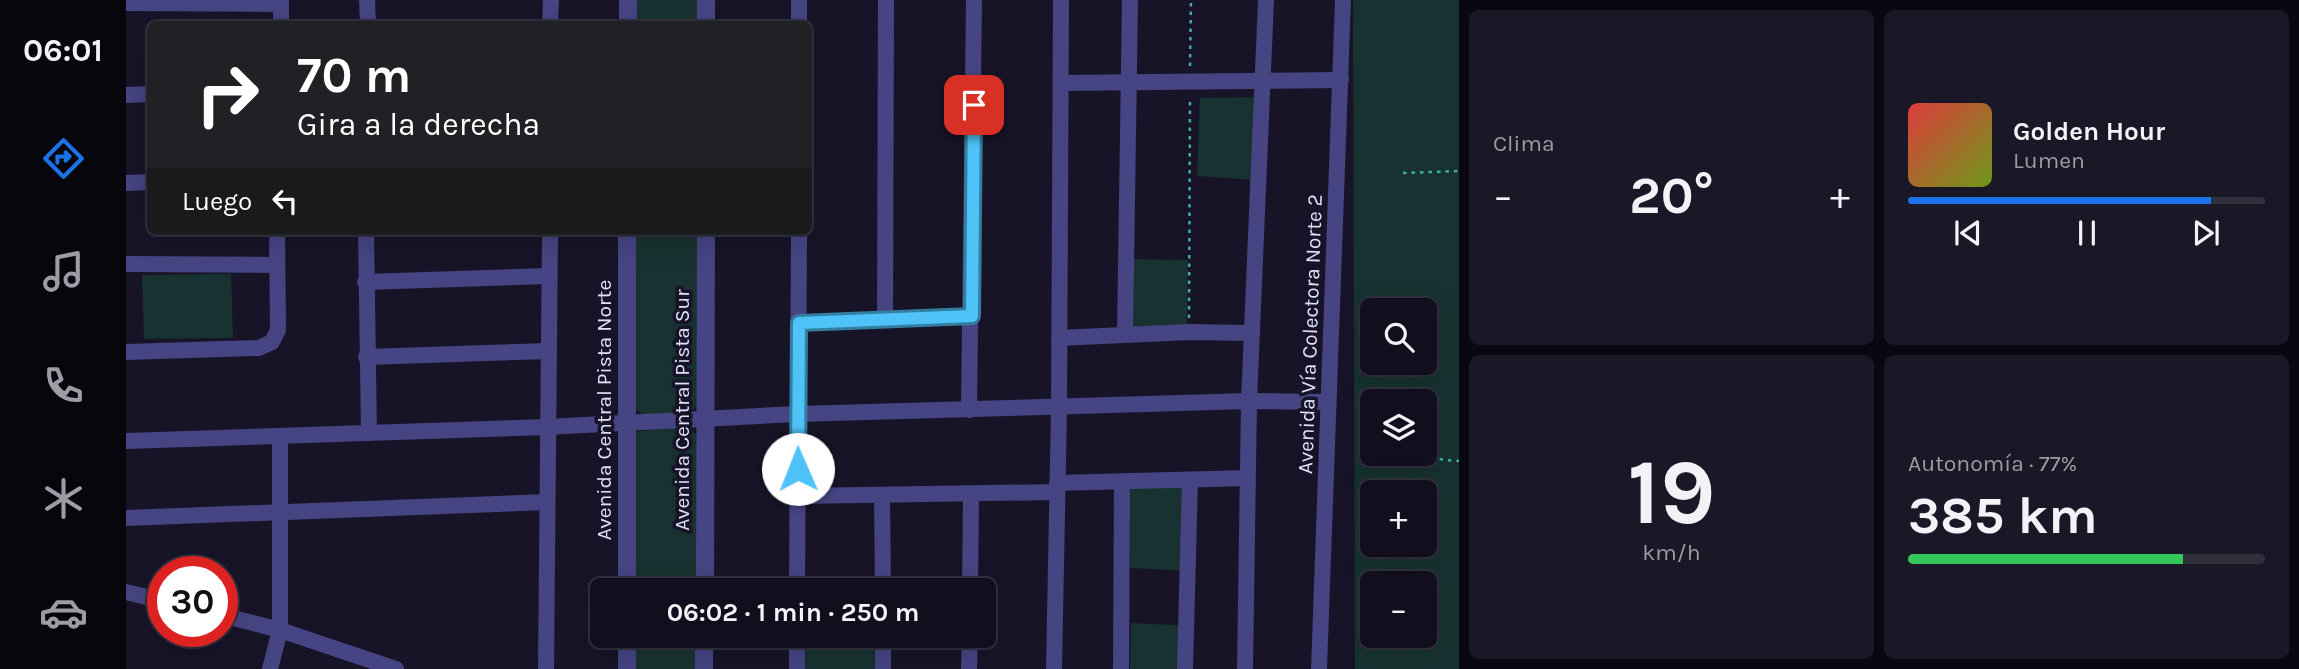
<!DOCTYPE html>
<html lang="es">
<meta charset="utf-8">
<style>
:root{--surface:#110f1e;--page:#1a1827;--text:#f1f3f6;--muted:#9c9ca4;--line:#302f3c;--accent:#1a73e8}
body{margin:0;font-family:Karla,sans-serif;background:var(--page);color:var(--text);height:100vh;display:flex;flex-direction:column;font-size:26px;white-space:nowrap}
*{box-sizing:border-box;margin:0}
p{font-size:23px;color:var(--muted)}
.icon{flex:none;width:38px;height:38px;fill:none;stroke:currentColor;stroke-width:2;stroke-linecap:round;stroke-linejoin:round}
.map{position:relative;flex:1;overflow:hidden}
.details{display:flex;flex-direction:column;gap:10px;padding:10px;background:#090810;width:840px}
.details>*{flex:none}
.guide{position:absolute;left:21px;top:21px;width:665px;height:214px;border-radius:10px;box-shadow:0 7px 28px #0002,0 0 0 2px var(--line);background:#202124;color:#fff;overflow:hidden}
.tools{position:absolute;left:1234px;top:298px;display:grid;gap:14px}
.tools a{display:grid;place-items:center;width:77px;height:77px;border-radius:10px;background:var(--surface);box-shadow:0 7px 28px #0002,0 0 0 2px var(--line);font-size:35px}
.speed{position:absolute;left:21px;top:556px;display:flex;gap:14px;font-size:35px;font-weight:700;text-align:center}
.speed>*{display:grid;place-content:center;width:91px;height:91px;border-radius:50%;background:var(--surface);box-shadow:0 7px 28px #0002,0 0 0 2px var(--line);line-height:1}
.speed .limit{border:10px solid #d22;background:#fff;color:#111}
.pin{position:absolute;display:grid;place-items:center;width:60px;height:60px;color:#fff;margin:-30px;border-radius:14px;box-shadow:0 4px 10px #0006}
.me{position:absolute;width:77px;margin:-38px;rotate:359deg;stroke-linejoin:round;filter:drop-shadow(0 0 5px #0008)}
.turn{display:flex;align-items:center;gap:24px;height:147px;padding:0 35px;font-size:32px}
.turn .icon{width:91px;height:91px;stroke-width:2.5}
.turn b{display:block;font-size:49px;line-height:60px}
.then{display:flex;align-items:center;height:66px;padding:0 35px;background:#0003;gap:14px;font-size:26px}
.big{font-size:52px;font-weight:700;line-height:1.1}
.details .card{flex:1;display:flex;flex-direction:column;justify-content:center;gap:10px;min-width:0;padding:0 24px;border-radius:10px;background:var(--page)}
.details .dial{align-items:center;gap:0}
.dial b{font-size:91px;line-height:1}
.song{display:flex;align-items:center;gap:21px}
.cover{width:84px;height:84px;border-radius:10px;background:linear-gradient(135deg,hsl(0 70% 55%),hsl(80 70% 35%))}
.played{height:7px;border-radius:4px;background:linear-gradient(90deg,var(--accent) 85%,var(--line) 85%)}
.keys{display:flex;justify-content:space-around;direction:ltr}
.heat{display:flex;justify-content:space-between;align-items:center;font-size:38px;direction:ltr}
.charge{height:10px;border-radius:5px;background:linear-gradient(90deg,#34c759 77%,var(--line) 0)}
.details .tiles{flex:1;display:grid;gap:10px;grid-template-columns:repeat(2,1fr)}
.trip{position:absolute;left:464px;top:578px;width:406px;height:70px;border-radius:10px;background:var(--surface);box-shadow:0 7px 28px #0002,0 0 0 2px var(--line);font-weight:700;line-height:70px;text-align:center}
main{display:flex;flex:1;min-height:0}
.dock{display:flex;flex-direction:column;width:126px;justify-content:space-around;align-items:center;background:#07060c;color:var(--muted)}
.dock .icon{width:49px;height:49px}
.dock .current{color:var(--accent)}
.dock b{font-size:32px;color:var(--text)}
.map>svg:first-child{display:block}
.green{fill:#173230;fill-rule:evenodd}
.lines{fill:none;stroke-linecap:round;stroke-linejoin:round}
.path{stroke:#3fafa7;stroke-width:2.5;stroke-dasharray:3.5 5;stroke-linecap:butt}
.minor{stroke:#464482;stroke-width:16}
.tertiary{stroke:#464482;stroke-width:18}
.route-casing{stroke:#337fa1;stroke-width:18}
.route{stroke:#4fc3f7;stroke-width:12}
.labels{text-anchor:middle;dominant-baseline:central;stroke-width:7;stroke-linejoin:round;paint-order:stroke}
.street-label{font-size:21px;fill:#e2dffb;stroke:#171428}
</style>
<main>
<nav class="dock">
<b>06:01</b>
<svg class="icon current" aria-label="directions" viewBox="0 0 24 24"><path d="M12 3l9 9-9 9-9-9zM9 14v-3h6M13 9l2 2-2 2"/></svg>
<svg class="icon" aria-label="music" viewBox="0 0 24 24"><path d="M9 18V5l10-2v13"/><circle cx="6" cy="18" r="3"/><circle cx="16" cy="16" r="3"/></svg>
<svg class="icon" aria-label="phone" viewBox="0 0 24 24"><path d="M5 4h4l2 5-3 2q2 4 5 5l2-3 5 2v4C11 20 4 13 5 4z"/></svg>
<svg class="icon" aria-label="climate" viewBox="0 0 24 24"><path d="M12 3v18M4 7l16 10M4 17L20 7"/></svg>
<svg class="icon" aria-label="car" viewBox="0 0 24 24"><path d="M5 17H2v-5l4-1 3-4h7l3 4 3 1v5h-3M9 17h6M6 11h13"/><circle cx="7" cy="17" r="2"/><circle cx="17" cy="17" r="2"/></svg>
</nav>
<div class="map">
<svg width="1333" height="669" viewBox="0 0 1333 669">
<rect width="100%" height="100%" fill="#171428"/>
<g class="green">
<rect x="506" y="0" width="68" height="24"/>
<path d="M 1227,0 L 1333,0 L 1333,669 L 1229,669 ZM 1246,310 L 1298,310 L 1298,362 L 1246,362 ZM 1246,401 L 1298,401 L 1298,453 L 1246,453 ZM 1246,492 L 1298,492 L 1298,544 L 1246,544 ZM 1246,583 L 1298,583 L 1298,635 L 1246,635 Z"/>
<polygon points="1133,97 1128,180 1071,176 1074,98"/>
<polygon points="507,231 574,231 573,404 563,413 517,415 509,409"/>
<polygon points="1004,259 1062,260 1061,329 1003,330"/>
<polygon points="105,274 107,338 18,339 16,275"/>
<polygon points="560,425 573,437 571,590 507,590 510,432"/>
<polygon points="1002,483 1066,484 1066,571 1004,568"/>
<polygon points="1005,623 1067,626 1065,669 1004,669"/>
<rect x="507" y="635" width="64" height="34"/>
<polygon points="680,635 751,635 751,669 679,669"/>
</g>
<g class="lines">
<g class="path">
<polyline points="1064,66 1065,0"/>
<polyline points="1277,173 1333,171"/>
<polyline points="1063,318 1064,97"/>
<polyline points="1243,442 1246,441"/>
<polyline points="1298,452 1317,460 1333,461"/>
</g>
<g class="minor">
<polyline points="241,0 242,24"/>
<polyline points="673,0 673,24"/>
<polyline points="0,3 155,4 155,0"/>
<polyline points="155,24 155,4"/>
<polyline points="424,24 425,0"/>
<polyline points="936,83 1215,80"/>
<polyline points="0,95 24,94"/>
<polyline points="0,183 24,182"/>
<polyline points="240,231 243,433"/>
<polyline points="0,264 150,265"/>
<polyline points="239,282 423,276"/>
<polyline points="759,319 760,0"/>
<polyline points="673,323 846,316"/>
<polyline points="999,334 1004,0"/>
<polyline points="933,338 1063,332 1125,333"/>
<polyline points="0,352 133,348 146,342 152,330 151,231"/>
<polyline points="240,357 423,351"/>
<polyline points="843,410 848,0"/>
<polyline points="0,441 421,427 671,414 1123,401 1201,402"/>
<polyline points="931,483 1121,478"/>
<polyline points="756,495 757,590"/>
<polyline points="672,496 931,492"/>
<polyline points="0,518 421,502"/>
<polyline points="671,590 673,231"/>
<polyline points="844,590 845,495"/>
<polyline points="0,592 37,601"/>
<polyline points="96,615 154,630 270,669"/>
<polyline points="757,635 757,669"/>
<polyline points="144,669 154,630 154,436"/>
<polyline points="420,669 424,231"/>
<polyline points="671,669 671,635"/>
<polyline points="843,669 844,635"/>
<polyline points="928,669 933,409 935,0"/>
<polyline points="995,669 996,482"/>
<polyline points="1059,669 1064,480"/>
<polyline points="1119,669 1123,401 1140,0"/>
<polyline points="1193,669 1217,0"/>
</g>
<g class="tertiary">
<polyline points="502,24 502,0"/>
<polyline points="580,24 580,0"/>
<polyline points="501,590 501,231"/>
<polyline points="579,590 580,231"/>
<polyline points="501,635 501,669"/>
<polyline points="578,669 578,635"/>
</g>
</g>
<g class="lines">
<defs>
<polyline id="route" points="672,469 673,323 846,316 848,105"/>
</defs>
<use href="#route" class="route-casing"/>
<use href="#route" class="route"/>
</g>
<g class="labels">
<g class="street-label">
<text transform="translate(1184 334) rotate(-88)">Avenida Vía Colectora Norte 2</text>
<text transform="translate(478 410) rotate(-90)">Avenida Central Pista Norte</text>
<text transform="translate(556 410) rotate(-90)">Avenida Central Pista Sur</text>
</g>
</g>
</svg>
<div class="tools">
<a><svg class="icon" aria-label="search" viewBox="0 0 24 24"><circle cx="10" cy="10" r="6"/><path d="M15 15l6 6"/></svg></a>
<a><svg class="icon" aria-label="layers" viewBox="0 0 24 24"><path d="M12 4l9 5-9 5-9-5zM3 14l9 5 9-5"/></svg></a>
<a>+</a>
<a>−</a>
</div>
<div class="speed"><div class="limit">30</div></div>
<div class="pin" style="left:848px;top:105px;background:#d93025"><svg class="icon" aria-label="arrive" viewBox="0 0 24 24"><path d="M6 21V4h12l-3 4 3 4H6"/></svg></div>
<svg class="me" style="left:672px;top:469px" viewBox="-20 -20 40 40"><circle r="19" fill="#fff"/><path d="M0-13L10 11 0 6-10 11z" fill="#4fc3f7"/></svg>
<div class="trip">06:02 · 1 min · 250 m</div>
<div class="guide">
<div class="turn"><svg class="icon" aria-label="right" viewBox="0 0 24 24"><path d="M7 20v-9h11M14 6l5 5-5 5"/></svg><div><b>70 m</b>Gira a la derecha</div></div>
<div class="then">Luego<svg class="icon" aria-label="left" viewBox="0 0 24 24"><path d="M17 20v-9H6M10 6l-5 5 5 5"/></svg></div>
</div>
</div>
<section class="details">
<div class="tiles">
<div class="card"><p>Clima</p>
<div class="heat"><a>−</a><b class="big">20°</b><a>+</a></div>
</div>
<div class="card">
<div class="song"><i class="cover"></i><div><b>Golden Hour</b><p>Lumen</p></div></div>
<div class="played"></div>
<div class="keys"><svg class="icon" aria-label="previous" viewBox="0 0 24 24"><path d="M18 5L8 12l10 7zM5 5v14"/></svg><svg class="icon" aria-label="pause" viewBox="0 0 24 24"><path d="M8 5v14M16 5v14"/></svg><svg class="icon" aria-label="next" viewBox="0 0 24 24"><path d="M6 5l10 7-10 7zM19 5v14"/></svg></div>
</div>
<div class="card dial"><b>19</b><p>km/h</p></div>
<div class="card"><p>Autonomía · 77%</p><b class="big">385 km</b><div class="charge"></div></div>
</div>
</section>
</main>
